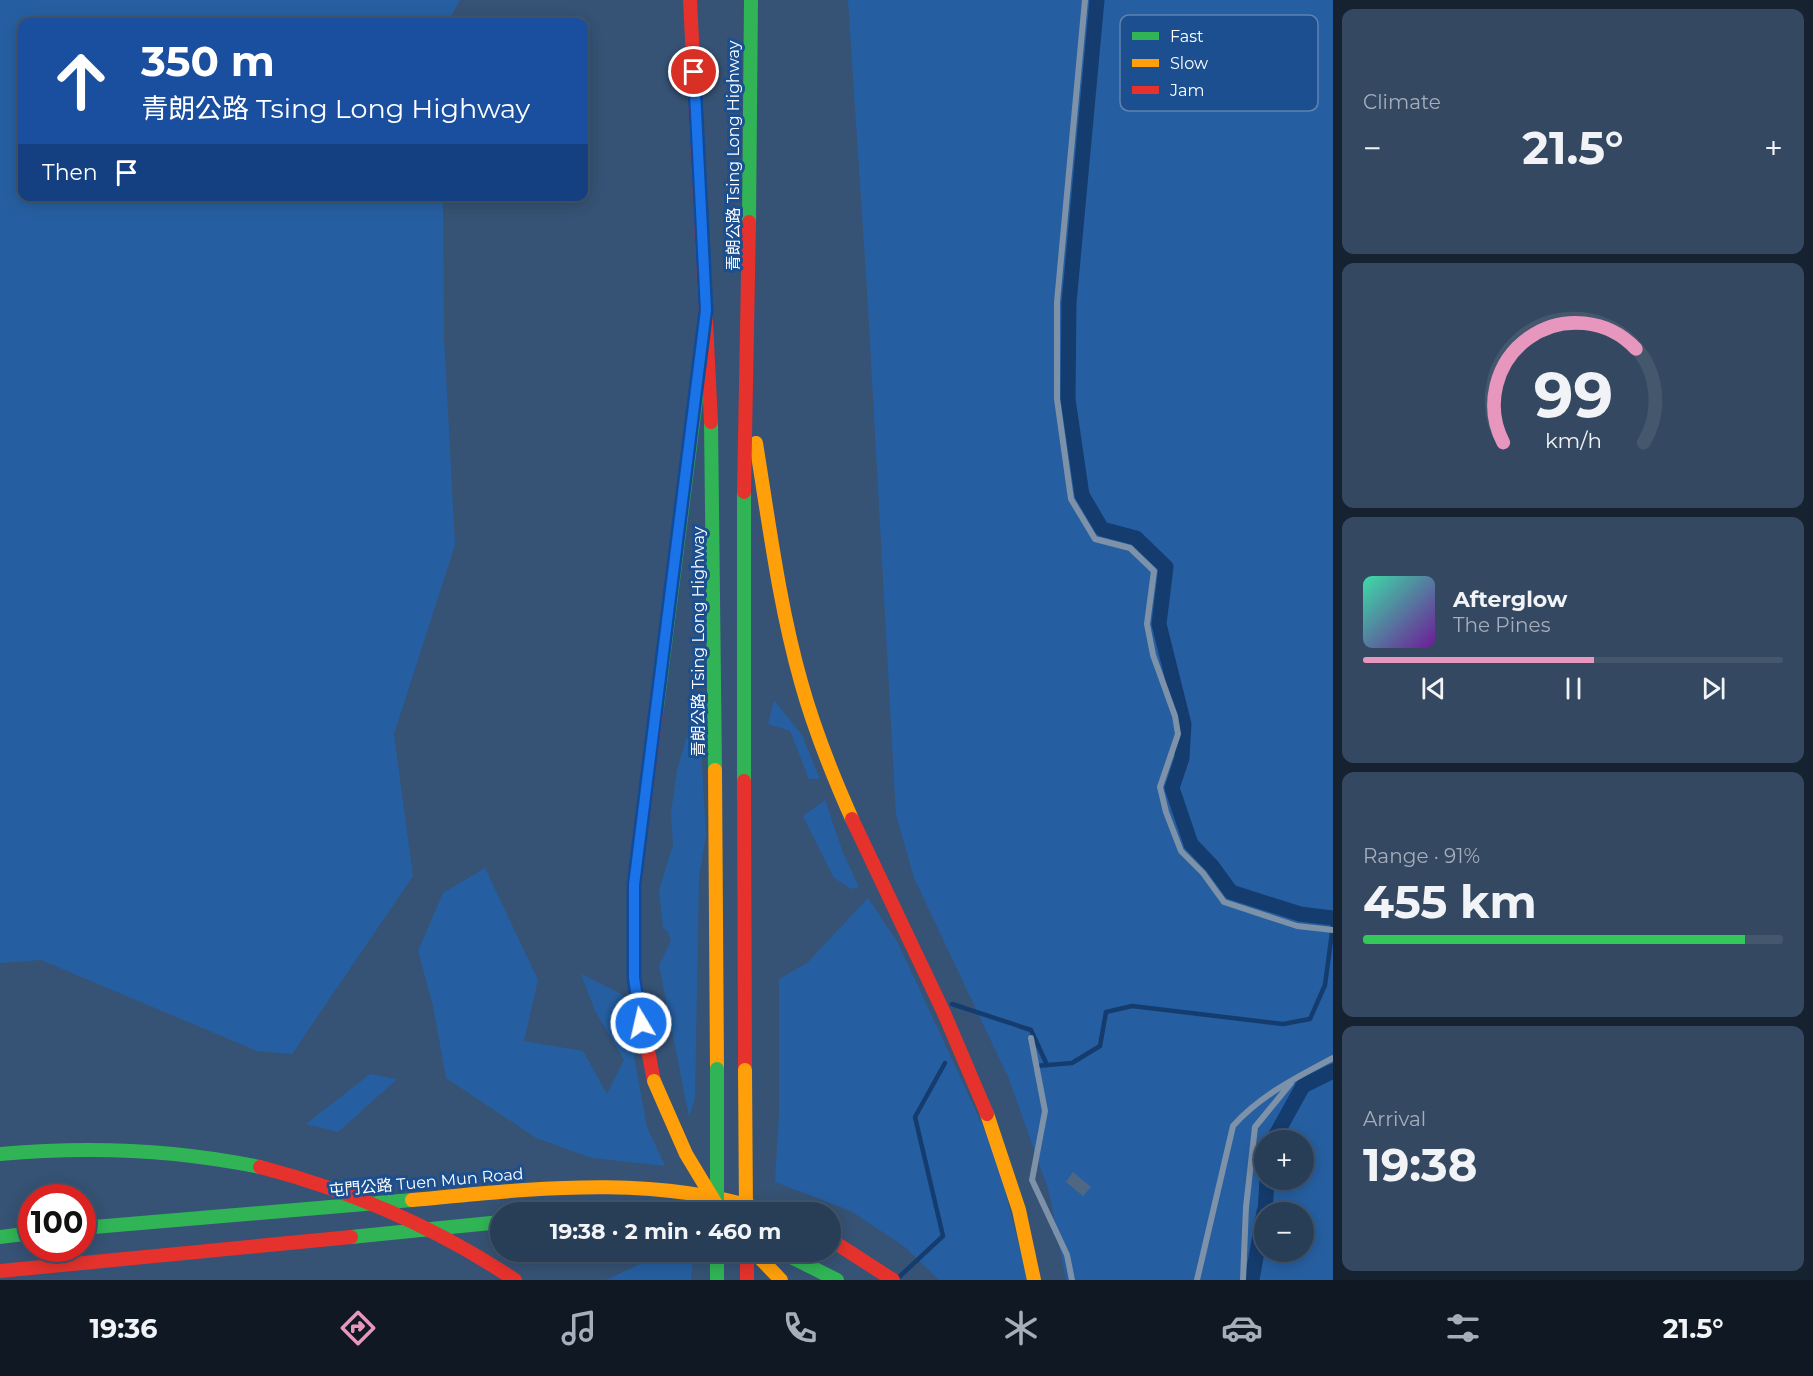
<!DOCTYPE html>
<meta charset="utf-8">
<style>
:root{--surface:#283e57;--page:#344961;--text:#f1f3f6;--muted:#a5aeba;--line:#44576d;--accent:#e797bd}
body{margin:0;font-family:Montserrat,"Noto Sans TC",sans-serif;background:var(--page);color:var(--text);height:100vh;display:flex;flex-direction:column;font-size:22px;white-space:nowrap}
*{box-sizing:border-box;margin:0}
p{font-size:20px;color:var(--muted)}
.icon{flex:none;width:33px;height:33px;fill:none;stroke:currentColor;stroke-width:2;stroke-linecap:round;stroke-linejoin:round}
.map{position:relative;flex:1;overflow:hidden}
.drawer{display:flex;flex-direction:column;gap:9px;padding:9px;background:#162230;width:480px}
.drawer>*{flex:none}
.top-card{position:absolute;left:18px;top:18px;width:570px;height:183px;border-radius:12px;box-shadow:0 3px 15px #0003,0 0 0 2px var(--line);background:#1a4fa0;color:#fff;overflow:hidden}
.tools{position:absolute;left:1254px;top:1130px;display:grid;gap:12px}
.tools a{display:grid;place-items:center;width:60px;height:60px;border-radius:50%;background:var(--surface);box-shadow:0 3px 15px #0003,0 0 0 2px var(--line);font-size:30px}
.speed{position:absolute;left:18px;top:1184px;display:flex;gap:12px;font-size:30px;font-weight:700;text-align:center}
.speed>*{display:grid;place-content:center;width:78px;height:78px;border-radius:50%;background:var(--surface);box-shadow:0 3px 15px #0003,0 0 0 2px var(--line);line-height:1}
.speed .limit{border:9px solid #d22;background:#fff;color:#111}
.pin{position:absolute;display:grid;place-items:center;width:51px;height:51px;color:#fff;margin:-26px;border:3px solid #fff;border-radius:50%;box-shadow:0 2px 6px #0007}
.me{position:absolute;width:66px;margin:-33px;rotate:351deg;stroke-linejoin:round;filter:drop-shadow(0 0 4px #0008)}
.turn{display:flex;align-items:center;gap:21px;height:126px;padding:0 24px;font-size:27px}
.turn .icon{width:78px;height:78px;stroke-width:2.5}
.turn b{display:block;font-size:42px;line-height:51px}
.then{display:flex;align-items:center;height:57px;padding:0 24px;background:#0003;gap:12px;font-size:22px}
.big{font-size:45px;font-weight:700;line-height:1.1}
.drawer .widget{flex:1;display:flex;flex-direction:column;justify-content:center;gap:9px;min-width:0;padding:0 21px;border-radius:12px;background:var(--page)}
.drawer .dial{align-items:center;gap:0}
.dial svg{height:156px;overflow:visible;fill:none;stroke:var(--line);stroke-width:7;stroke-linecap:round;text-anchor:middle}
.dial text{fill:var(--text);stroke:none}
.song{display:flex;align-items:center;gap:18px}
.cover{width:72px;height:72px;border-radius:9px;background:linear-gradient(135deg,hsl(160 70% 55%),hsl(280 70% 35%))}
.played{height:6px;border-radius:3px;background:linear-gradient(90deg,var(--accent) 55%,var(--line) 55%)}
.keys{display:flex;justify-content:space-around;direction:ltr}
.heat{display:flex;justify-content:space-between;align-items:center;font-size:33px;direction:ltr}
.charge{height:9px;border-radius:4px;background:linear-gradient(90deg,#34c759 91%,var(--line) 0)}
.trip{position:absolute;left:490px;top:1202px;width:351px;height:60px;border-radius:30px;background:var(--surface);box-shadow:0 3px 15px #0003,0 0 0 2px var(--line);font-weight:700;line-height:60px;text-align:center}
.menu{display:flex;height:96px;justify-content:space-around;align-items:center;background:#101923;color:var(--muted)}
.menu .icon{width:42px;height:42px}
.menu .on{color:var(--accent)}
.menu b{font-size:27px;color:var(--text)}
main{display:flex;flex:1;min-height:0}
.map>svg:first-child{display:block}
.green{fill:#265fa1;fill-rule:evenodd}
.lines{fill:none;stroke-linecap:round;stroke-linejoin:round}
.stream{stroke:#153c6e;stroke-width:4.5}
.canal{stroke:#153c6e;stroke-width:15}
.building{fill:#506783}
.lane{stroke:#7d92a8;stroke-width:6}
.fast{stroke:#30b455;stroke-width:14}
.slow{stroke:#ff9f0a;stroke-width:14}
.jam{stroke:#e5322d;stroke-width:14}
.fast-bridge{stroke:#30b455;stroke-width:14}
.slow-bridge{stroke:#ff9f0a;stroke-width:14}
.jam-bridge{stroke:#e5322d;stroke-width:14}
.route-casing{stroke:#114b97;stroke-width:15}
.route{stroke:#1a73e8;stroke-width:10}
.labels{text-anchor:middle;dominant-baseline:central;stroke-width:6;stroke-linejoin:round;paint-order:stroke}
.street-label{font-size:16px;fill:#fff;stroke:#1b4f8f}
.key{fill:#1b4f8f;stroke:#5f84b1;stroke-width:1.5}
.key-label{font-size:16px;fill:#fff}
</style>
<main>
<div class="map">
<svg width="1333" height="1280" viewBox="0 0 1333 1280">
<rect width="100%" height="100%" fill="#365274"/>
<g class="green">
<polygon points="0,0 460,0 448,22 22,22 22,196 443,197 444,337 455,545 394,734 413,876 292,1054 257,1051 41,960 0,963"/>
<path d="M 848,0 L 1333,0 L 1333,1280 L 1066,1280 L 1049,1192 L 1009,1079 L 914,878 L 896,815 L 868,306 ZM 1264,1140 L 1304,1140 L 1304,1179 L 1264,1179 ZM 1264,1212 L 1304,1212 L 1304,1251 L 1264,1251 Z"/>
<polygon points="698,698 706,835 699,877 695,1098 689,1117 659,965 671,941 668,932 663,928 659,890 673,845 671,813 677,770"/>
<polygon points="774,700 802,735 820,779 809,779 790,731 768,724"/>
<polygon points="825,800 843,853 859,887 851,889 834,878 803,816"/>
<polygon points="485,868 538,980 524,1041 583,1051 607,1094 624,1060 595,1011 581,974 623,995 647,1127 665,1166 592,1158 536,1138 446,1078 433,1006 418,951 443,893"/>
<polygon points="868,898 898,943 995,1152 1028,1280 939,1280 905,1247 851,1211 775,1182 779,1114 779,979 807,963"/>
<polygon points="370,1074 397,1079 338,1132 306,1124"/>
<polygon points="661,1254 693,1261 691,1280 606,1280"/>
</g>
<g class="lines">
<g class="stream">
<polyline points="952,1004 1031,1030 1047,1065"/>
<polyline points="1036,1066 1072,1063 1100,1046 1106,1012 1132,1006 1283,1024 1310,1019 1325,985 1333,925"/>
<polyline points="898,1278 943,1236 915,1117 945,1063"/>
</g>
<g class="canal">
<polyline points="1097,0 1069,303 1068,399 1082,495 1102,529 1136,538 1166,567 1159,624 1184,724 1182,758 1172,788 1191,844 1212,866 1231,892 1300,914 1333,918"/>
<polyline points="1273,1140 1303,1086 1333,1071"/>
<polyline points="1265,1212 1267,1179"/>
<polyline points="1252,1280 1264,1212"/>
</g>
</g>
<polygon class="building" points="1073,1172 1091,1187 1083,1196 1066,1182"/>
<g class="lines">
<g class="lane">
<polyline points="1085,0 1057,302 1057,399 1071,499 1095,539 1130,548 1154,571 1147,624 1153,655 1175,716 1178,734 1160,787 1166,812 1181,851 1203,873 1224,902 1297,926 1333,930"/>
<polyline points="1031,1038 1045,1111 1032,1180 1067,1255 1072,1280"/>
<path d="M 1197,1280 L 1233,1126 C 1261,1095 1297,1077 1333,1058"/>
<polyline points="1243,1280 1246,1207 1255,1127 1291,1083"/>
</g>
<g class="fast">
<polyline points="749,222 751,0"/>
<polyline points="711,422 715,770"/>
<polyline points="657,707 698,383"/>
<polyline points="744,781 744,492"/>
<path d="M 0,1154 C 88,1146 173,1149 260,1167"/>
<polyline points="82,1228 412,1200"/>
<polyline points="0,1237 32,1233"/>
<polyline points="351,1237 501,1222"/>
<polyline points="717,1251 717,1280"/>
<polyline points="779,1251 837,1280"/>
</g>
<g class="slow">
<path d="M 756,443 C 769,523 779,604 801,682 C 814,729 832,774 852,819"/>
<polyline points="715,770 717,1069"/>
<polyline points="987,1114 1019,1210 1034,1280"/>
<path d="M 412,1200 C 532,1189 653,1173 770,1212"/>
<polyline points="753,1251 781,1280"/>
</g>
<g class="jam">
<polyline points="690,0 711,422"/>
<polyline points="744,492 749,222"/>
<polyline points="744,781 745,1070"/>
<polyline points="852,819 944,1013 987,1114"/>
<polyline points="654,1081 634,978 634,885 657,707"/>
<polyline points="831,1240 893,1280"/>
<polyline points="747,1251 747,1280"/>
<polyline points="0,1271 351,1237"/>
</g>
<polyline class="fast-bridge" points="717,1069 717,1208"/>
<g class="slow-bridge">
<polyline points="745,1070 746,1212"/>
<polyline points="654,1081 686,1154 721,1212"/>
</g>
<path class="jam-bridge" d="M 260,1167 C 352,1191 436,1227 515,1280"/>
</g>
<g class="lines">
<defs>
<polyline id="route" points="641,1023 634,978 634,885 706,310 694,72"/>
</defs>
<use href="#route" class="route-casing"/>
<use href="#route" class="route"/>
</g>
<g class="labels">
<g class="street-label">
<text transform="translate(733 156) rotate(-90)">青朗公路 Tsing Long Highway</text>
<text transform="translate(698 642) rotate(-90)">青朗公路 Tsing Long Highway</text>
<text transform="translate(426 1182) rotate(-5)">屯門公路 Tuen Mun Road</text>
</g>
</g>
<rect x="1120" y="15" width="198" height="96" rx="9" class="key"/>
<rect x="1132" y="32" width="27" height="8" fill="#30b455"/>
<rect x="1132" y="59" width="27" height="8" fill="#ff9f0a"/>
<rect x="1132" y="86" width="27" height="8" fill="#e5322d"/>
<g class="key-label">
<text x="1170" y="42">Fast</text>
<text x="1170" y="69">Slow</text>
<text x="1170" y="96">Jam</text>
</g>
</svg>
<div class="tools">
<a>+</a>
<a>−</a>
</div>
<div class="speed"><div class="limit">100</div></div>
<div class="pin" style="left:694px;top:72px;background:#d93025"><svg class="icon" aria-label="arrive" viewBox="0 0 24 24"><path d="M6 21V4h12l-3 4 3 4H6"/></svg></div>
<svg class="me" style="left:641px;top:1023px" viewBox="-20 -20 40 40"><circle r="17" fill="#1a73e8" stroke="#fff" stroke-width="3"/><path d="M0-11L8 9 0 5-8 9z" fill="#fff"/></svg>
<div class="trip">19:38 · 2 min · 460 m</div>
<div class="top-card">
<div class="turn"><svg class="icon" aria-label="ahead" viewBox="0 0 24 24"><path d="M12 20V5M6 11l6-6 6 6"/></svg><div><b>350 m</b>青朗公路 Tsing Long Highway</div></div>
<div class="then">Then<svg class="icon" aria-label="arrive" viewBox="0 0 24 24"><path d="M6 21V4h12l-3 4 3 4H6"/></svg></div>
</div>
</div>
<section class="drawer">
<div class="widget"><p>Climate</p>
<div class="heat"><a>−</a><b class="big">21.5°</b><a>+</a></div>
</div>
<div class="widget dial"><svg viewBox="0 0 100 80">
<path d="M14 69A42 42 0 1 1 86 69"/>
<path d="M14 69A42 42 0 0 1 82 21" stroke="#e797bd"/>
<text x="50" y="56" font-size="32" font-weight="700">99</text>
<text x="50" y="72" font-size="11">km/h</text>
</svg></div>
<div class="widget">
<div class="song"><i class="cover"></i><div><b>Afterglow</b><p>The Pines</p></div></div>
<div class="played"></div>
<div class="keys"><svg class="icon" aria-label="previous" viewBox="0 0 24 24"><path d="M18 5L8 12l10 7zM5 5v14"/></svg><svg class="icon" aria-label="pause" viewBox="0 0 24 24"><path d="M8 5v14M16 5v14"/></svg><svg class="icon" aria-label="next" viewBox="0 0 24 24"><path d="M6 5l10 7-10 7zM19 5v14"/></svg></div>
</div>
<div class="widget"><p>Range · 91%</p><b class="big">455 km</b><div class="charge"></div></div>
<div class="widget"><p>Arrival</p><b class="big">19:38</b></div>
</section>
</main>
<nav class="menu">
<b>19:36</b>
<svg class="icon on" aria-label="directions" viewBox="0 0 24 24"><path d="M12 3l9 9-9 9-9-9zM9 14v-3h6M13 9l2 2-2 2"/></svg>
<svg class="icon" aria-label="music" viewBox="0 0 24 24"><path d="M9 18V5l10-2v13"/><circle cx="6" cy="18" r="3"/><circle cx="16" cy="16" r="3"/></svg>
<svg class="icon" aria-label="phone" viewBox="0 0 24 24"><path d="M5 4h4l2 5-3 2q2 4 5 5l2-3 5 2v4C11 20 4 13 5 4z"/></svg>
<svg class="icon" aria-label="climate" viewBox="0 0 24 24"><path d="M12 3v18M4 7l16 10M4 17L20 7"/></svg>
<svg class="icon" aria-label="car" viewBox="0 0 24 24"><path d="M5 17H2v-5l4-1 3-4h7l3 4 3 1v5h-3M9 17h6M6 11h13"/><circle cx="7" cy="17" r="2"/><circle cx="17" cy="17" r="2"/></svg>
<svg class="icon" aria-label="filters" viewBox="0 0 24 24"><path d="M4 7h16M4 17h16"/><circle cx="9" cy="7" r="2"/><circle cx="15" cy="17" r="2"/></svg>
<b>21.5°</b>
</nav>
